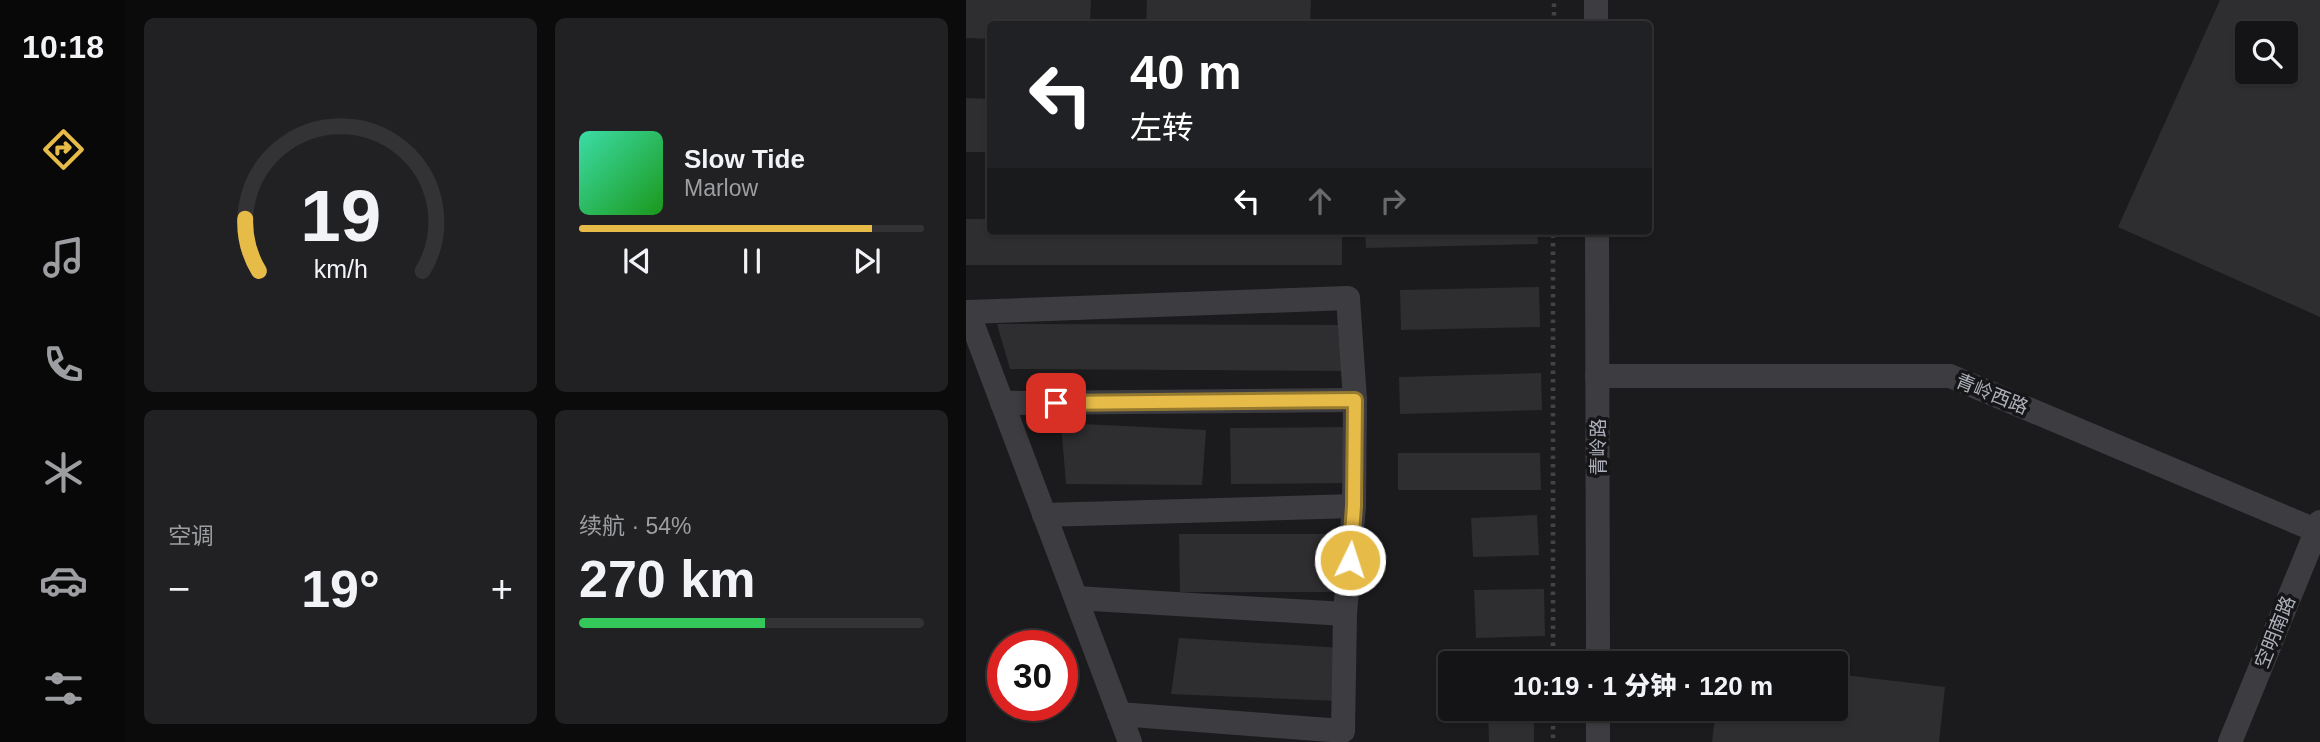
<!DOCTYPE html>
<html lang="zh">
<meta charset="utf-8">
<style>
:root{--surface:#141416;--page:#212123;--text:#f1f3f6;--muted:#9d9ea1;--line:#333335;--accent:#e7bb48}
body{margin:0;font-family:Arial,"Noto Sans SC",sans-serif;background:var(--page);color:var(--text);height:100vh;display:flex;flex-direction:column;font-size:26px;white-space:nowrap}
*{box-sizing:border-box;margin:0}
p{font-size:23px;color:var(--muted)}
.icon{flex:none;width:38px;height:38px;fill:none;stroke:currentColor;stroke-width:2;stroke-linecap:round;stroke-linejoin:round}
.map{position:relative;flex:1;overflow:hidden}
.side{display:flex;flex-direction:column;gap:18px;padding:18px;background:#0b0b0c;width:840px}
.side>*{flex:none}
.guide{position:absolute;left:21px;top:21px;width:665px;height:214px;border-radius:7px;box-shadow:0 2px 5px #0004,0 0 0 2px var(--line);background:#202124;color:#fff;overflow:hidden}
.buttons{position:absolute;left:1269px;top:21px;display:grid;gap:14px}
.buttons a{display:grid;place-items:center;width:63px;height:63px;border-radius:7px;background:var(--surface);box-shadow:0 2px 5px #0004,0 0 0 2px var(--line);font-size:35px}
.speed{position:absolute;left:21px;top:630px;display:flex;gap:14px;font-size:35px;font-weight:700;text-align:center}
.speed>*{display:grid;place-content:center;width:91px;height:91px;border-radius:50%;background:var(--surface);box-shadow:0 2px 5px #0004,0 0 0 2px var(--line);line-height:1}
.speed .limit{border:10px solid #d22;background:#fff;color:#111}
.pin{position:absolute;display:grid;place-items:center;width:60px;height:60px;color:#fff;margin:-30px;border-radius:14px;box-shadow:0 4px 10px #0006}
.me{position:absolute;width:77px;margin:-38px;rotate:4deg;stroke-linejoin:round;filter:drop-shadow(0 0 5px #0008)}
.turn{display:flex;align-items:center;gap:24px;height:147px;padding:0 28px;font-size:32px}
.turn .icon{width:91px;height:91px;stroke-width:2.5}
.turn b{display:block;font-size:49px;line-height:60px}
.lanes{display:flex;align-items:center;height:66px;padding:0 28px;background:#0003;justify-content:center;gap:35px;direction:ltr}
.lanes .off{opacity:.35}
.big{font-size:52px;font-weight:800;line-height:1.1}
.side .tile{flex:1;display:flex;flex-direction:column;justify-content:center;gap:10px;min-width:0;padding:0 24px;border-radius:10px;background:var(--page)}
.side .dial{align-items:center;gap:0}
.dial svg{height:182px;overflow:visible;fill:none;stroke:var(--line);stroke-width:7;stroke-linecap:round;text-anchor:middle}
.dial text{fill:var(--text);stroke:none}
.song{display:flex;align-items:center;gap:21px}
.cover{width:84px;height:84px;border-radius:10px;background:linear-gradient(135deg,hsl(160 70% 55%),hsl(120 70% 35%))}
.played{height:7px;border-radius:4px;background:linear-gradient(90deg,var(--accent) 85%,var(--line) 85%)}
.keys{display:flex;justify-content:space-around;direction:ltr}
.heat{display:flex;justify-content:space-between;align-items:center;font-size:38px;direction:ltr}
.charge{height:10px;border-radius:5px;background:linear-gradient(90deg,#34c759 54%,var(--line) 0)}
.side .tiles{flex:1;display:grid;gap:18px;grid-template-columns:repeat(2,1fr)}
.trip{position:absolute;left:472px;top:651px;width:410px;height:70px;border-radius:7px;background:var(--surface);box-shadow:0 2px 5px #0004,0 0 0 2px var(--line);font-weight:800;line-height:70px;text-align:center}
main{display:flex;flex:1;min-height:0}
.tab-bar{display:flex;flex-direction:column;width:126px;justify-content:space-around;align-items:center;background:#080809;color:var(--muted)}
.tab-bar .icon{width:49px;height:49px}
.tab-bar .active{color:var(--accent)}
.tab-bar b{font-size:32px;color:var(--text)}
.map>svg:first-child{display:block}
.building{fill:#2e2e31;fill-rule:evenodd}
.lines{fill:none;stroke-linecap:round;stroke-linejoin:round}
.path{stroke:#424348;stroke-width:4.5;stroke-dasharray:3.5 5;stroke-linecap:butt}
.minor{stroke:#3c3c41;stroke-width:24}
.route-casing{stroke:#967a2f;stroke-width:18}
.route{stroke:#e7bb48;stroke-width:12}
.labels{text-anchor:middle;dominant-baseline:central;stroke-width:7;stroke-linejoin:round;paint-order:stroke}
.street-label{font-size:19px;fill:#aeb1bb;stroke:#161618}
</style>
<main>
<nav class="tab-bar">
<b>10:18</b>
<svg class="icon active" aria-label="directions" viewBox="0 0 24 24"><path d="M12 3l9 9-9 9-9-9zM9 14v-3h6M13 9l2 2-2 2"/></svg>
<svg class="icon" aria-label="music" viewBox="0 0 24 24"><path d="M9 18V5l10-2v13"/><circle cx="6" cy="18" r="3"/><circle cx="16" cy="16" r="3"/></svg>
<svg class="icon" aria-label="phone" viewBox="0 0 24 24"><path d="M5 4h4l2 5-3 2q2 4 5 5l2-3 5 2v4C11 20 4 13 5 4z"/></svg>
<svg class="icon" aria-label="climate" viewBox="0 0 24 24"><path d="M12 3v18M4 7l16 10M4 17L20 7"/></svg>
<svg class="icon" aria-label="car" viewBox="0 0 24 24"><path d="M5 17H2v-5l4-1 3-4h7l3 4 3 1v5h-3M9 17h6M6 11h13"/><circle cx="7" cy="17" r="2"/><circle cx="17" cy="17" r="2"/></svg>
<svg class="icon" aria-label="filters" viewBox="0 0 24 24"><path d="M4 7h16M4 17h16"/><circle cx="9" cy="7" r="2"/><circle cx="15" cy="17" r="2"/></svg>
</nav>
<section class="side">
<div class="tiles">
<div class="tile dial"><svg viewBox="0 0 100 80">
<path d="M14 69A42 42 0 1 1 86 69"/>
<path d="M14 69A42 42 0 0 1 8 46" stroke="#e7bb48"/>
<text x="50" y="56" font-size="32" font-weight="700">19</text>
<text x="50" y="72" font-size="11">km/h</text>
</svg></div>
<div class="tile">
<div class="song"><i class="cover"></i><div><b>Slow Tide</b><p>Marlow</p></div></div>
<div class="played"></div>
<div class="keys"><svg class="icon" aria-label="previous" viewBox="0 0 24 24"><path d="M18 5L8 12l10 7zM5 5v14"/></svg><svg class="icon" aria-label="pause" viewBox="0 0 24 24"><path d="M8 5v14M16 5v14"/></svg><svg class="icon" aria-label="next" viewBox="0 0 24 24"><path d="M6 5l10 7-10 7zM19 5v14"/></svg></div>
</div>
<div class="tile"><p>空调</p>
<div class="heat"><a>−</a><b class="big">19°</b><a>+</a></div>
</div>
<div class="tile"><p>续航 · 54%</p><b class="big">270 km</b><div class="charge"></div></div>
</div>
</section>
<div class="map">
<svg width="1354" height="742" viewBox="0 0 1354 742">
<rect width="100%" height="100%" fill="#1b1b1d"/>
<g class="building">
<polygon points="0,0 125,0 124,24 24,24 24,39 0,38"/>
<polygon points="181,0 345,0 344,24 180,24"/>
<path d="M 1254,0 L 1354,0 L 1354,317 L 1152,227 ZM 1281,33 L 1320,33 L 1320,72 L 1281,72 Z"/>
<polygon points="0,98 24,99 24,152 0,152"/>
<polygon points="0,219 24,219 24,231 376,231 376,265 0,265"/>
<polygon points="399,231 571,231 572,244 400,248"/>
<polygon points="573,287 574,327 435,330 434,290"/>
<polygon points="31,324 381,325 381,371 44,369"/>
<polygon points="575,373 576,410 434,414 433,377"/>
<polygon points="95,423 240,430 236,485 100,484"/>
<polygon points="382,427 383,483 265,484 264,428"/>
<polygon points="432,453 574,453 575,490 432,490"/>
<polygon points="571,515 573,555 507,557 505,518"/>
<polygon points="213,534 380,534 380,592 214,592"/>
<polygon points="578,589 579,636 510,638 508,590"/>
<polygon points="213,638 376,648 373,701 205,694"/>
<polygon points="567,658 567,663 522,663 522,659"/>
<polygon points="870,674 979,687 973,742 746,742 750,709 870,709"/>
<polygon points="522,709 568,709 568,742 523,742"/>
</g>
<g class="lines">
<g class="path">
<polyline points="588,24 588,0"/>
<polyline points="587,663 587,231"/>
<polyline points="587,709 587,742"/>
</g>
<g class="minor">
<polyline points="630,0 630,24"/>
<polyline points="631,231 632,663"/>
<polyline points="631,376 984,376 1354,532"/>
<polyline points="36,403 389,400"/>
<polyline points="78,515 388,506"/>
<polyline points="110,598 379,614"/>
<polyline points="632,709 632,742"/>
<polyline points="153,714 377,731 379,614 388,506 389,400 382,298 2,312 164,742"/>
<polyline points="1264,742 1354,522"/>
</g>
</g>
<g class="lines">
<defs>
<polyline id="route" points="90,403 389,400 388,506 384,560"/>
</defs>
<use href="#route" class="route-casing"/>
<use href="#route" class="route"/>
</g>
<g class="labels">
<g class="street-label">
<text transform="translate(1026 394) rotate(22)">青岭西路</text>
<text transform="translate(632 447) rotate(-90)">青岭路</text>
<text transform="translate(1309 632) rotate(-68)">空明南路</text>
</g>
</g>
</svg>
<div class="buttons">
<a><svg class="icon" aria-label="search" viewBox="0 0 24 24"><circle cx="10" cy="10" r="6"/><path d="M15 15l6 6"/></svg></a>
</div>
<div class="speed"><div class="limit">30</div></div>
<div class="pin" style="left:90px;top:403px;background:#d93025"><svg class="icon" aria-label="arrive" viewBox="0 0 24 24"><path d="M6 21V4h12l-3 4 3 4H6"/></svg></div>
<svg class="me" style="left:384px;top:560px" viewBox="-20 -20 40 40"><circle r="17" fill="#e7bb48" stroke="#fff" stroke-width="3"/><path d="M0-11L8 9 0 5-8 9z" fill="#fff"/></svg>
<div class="trip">10:19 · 1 分钟 · 120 m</div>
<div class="guide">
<div class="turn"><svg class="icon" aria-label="left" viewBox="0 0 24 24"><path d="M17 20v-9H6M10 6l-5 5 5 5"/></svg><div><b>40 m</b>左转</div></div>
<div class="lanes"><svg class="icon" aria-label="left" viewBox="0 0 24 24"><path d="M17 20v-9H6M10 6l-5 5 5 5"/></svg><svg class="icon off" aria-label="ahead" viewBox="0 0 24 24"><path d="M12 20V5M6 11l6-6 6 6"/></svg><svg class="icon off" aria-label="right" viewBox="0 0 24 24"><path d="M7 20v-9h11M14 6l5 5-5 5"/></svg></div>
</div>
</div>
</main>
